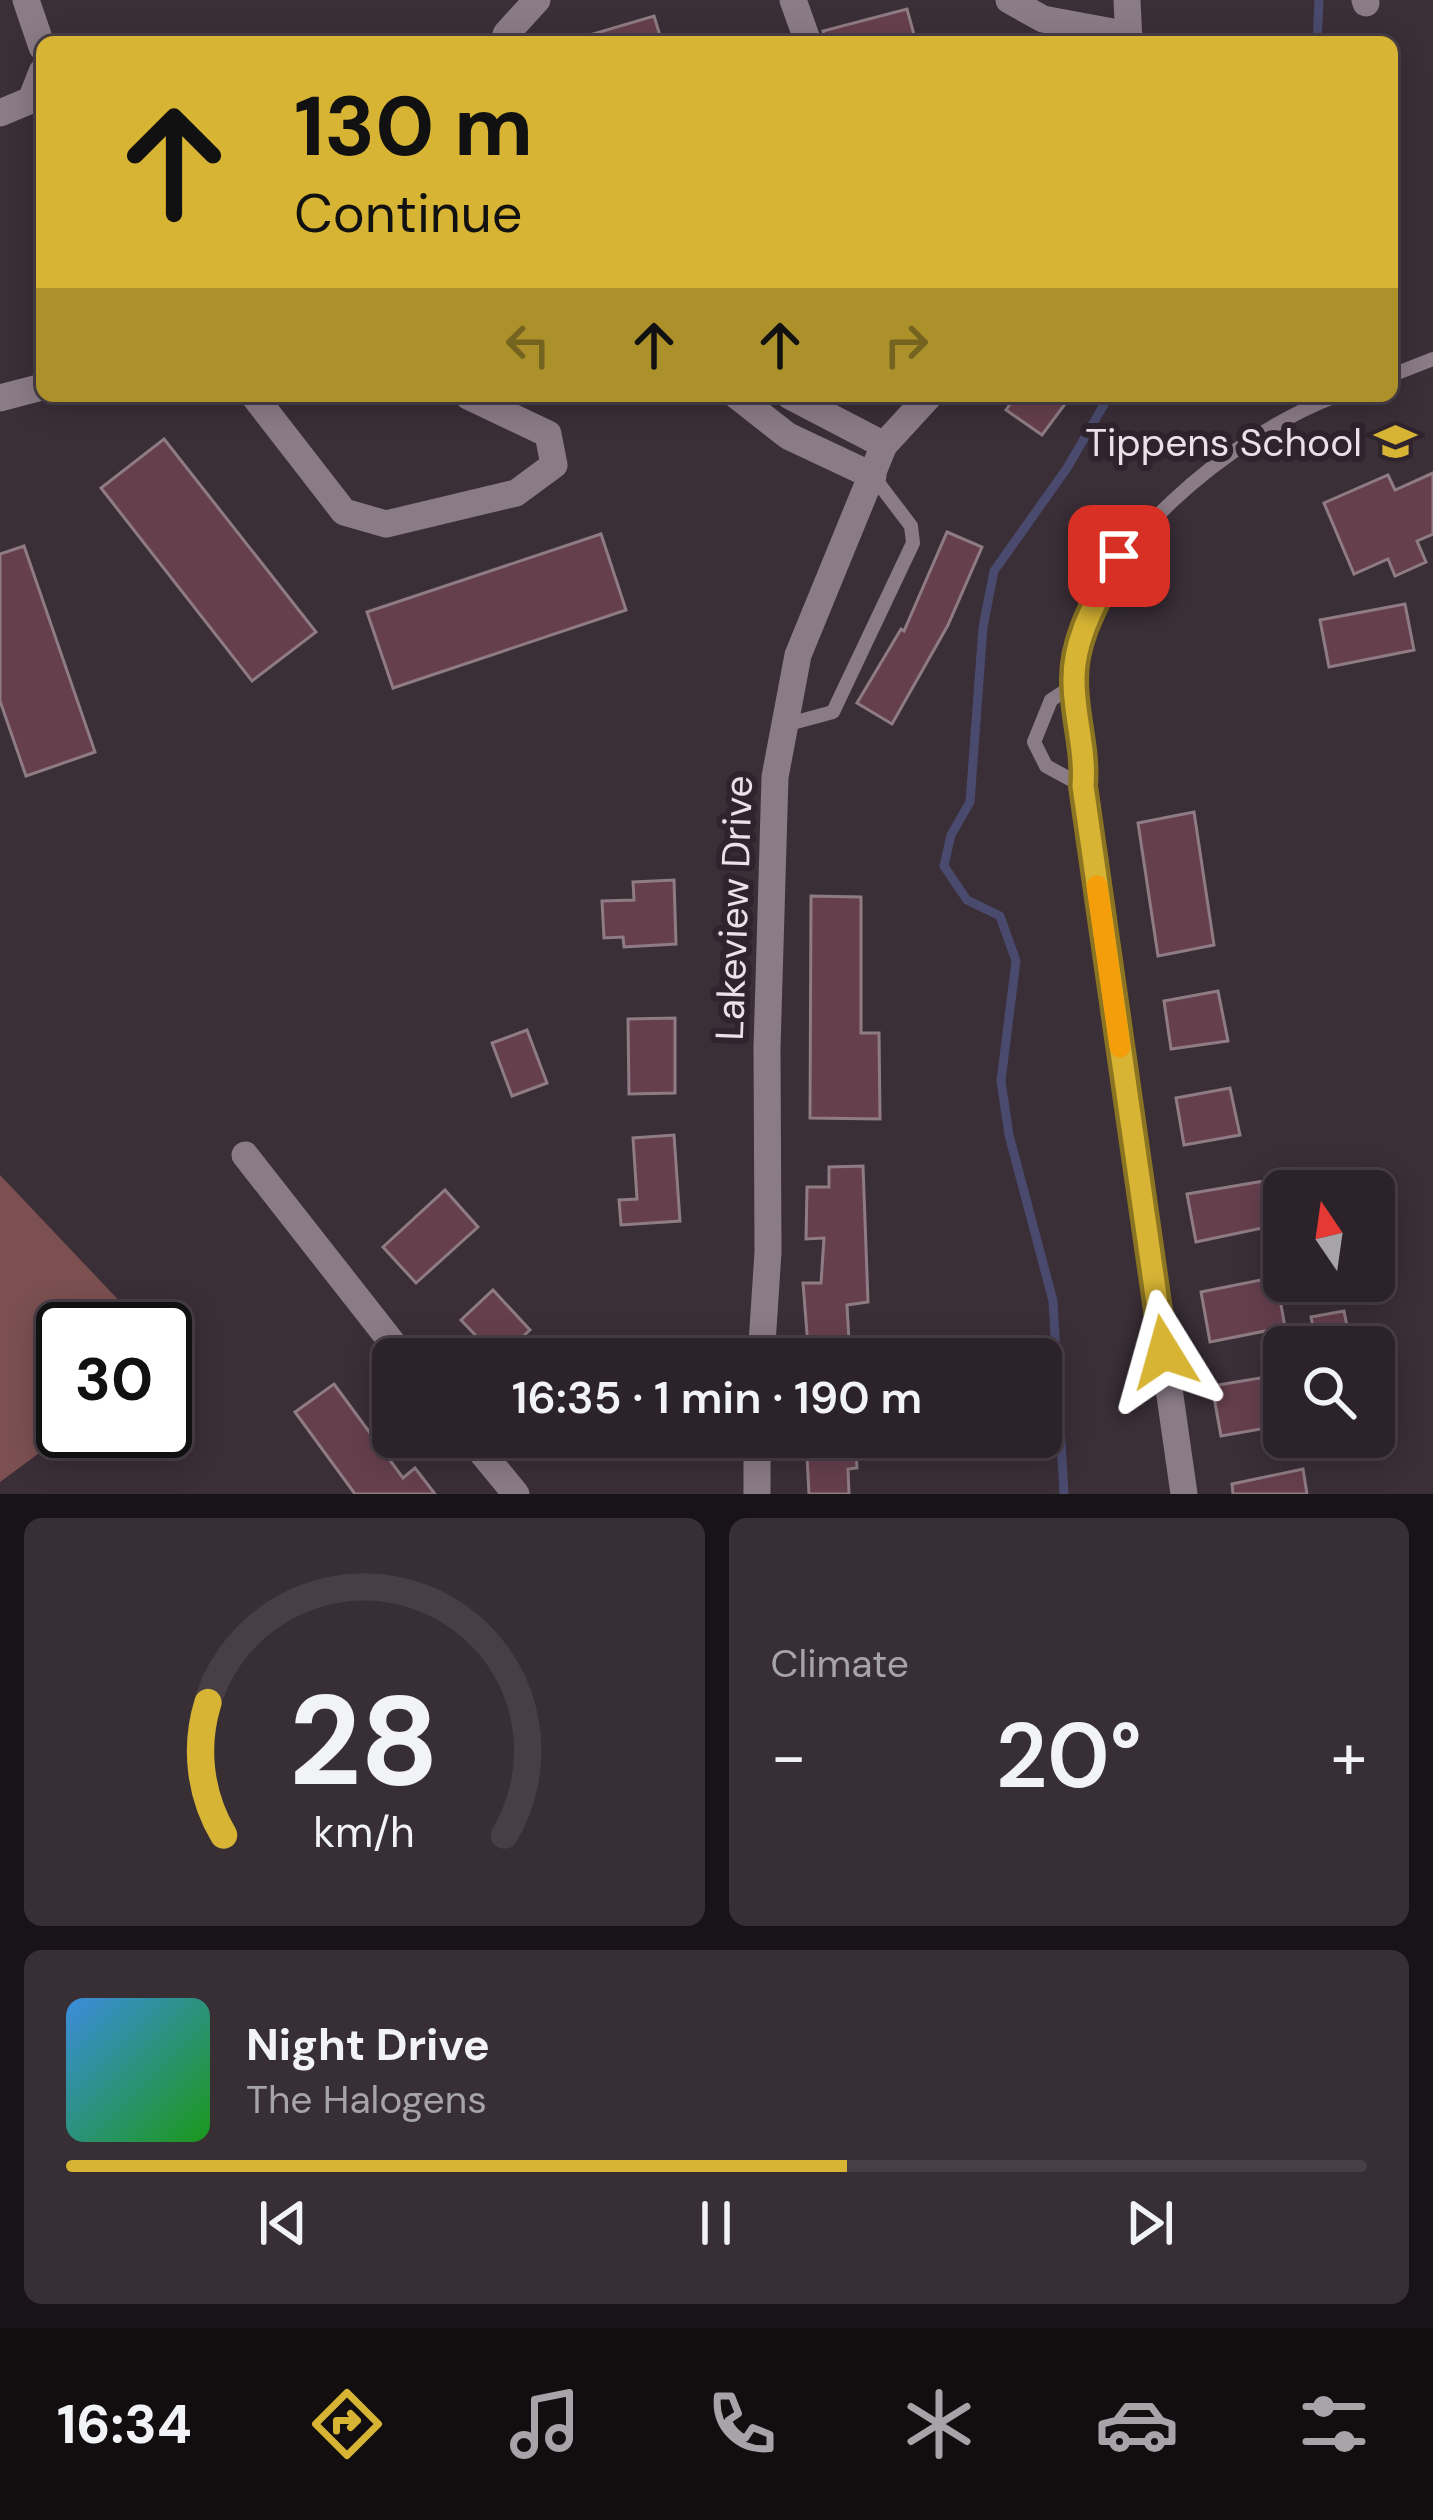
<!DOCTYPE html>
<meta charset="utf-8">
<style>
:root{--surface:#2c2229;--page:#382f35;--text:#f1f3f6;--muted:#a6a4a8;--line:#483f46;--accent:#d7b434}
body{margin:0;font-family:"DM Sans",sans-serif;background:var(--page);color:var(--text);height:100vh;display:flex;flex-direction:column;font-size:45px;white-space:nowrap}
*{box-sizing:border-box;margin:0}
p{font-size:39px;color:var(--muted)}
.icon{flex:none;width:66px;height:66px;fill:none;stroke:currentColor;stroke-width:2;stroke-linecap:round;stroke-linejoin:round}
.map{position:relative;height:1494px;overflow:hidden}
.drawer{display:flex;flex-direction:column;gap:24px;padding:24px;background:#181317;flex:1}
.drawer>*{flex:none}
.top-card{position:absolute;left:36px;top:36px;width:1362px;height:366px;border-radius:18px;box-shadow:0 6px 30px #0003,0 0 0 3px var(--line);background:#d7b434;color:#111;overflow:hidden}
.needle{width:78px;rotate:347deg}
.tools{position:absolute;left:1263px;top:1170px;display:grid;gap:24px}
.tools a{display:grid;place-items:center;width:132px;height:132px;border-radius:18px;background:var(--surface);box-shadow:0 6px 30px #0003,0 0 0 3px var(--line);font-size:60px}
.speed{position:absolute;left:36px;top:1302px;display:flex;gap:24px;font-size:60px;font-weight:700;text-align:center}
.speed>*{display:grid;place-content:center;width:156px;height:156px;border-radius:50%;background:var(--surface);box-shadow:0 6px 30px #0003,0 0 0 3px var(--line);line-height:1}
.speed .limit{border:6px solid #111;border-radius:18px;background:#fff;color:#111}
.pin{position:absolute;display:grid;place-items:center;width:102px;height:102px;color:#fff;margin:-51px;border-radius:24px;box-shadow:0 6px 18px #0006}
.me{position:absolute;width:132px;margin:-66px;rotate:352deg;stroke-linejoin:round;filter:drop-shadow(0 0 9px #0008)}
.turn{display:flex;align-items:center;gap:42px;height:252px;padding:0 60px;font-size:54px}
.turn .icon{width:156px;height:156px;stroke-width:2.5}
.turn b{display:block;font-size:84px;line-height:102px}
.lanes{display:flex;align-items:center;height:114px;padding:0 60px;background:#0003;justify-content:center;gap:60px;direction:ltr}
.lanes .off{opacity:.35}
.big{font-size:90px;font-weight:600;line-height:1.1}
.drawer .widget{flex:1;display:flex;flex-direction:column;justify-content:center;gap:18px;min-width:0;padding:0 42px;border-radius:18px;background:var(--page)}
.drawer .dial{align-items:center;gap:0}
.dial svg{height:312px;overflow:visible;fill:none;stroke:var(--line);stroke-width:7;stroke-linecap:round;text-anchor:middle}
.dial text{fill:var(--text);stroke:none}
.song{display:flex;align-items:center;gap:36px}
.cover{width:144px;height:144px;border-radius:18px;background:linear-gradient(135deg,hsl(210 70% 55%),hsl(120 70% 35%))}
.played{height:12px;border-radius:6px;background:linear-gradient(90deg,var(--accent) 60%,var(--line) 60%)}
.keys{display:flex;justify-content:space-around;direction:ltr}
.heat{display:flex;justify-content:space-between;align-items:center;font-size:66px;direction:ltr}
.drawer .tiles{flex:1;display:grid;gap:24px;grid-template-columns:1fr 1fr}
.widget:last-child{grid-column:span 2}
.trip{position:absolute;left:372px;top:1338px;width:690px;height:120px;border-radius:18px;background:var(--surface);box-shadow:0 6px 30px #0003,0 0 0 3px var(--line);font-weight:600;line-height:120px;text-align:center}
.dock{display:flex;height:192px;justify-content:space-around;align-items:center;background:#120e10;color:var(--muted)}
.dock .icon{width:84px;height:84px}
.dock .selected{color:var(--accent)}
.dock b{font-size:54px;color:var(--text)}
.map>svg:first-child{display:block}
.forest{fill:#7c5050}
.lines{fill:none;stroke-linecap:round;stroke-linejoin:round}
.stream{stroke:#4a4a6e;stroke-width:9}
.building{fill:#663f4d;stroke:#8e7c82;stroke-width:3}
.lane{stroke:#8a7c87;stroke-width:14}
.street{stroke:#8a7c87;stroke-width:27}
.route-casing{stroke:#8c7522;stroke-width:30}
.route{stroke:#d7b434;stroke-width:21}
.slow{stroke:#f59e0b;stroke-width:21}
.labels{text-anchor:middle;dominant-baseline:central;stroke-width:12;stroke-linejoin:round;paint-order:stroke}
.poi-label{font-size:39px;fill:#eae2e8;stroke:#2f242d;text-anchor:end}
.street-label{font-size:39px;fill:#eae2e8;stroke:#2f242d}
</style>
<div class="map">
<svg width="1433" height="1494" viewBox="0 0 1433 1494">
<rect width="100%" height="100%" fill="#3a2e37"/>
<polygon class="forest" points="0,1175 146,1329 63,1329 63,1431 69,1431 0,1482"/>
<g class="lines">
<g class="stream">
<polyline points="1317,42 1319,0"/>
<polyline points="1064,1494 1053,1301 1009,1135 1001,1081 1016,961 1000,916 967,900 944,866 951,835 970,802 983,627 994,571 1067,468 1109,396"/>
</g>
</g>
<g class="building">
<polygon points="907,9 916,42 826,42 823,31"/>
<polygon points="654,16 662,42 587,42 586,36"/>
<polygon points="1016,396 1071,396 1042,435 1006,410"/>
<polygon points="164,439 316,632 252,681 101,488"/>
<polygon points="1433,473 1433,534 1417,541 1426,562 1395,576 1388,559 1354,574 1324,503 1388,475 1395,490"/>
<polygon points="947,532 982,547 948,625 892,724 857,703 901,629 904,631"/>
<polygon points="601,534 626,610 393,688 367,612"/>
<polygon points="24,546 95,752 26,776 0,701 0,554"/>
<polygon points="1405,604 1414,650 1329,667 1320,620"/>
<polygon points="1194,812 1214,945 1158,956 1138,823"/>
<polygon points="674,880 676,944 624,947 623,937 604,938 602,901 634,900 633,882"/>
<polygon points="811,896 861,897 861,1033 879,1033 880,1119 810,1118"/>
<polygon points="1218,991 1228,1041 1171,1049 1164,1001"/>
<polygon points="675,1018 675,1093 629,1094 628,1019"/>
<polygon points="527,1030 547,1083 512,1096 492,1043"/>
<polygon points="1230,1088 1240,1135 1184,1145 1176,1098"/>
<polygon points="674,1135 680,1221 621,1225 619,1200 637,1199 633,1138"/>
<polygon points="863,1166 868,1302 847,1305 850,1359 809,1359 803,1283 821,1283 824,1238 806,1239 807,1187 829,1187 829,1167"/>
<polygon points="1264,1181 1272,1226 1196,1242 1187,1194"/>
<polygon points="445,1190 478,1227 416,1283 383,1247"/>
<polygon points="1276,1277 1285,1327 1210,1342 1201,1292"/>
<polygon points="493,1290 530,1330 498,1359 461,1320"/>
<polygon points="1344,1311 1351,1347 1317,1347 1311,1317"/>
<polygon points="1284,1374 1284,1425 1221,1436 1212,1386"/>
<polygon points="334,1384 403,1478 415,1468 435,1494 355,1494 295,1412"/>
<polygon points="806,1437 855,1437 857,1468 848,1469 849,1494 809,1494"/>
<polygon points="1303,1469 1307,1494 1233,1494 1232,1484"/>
</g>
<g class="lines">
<g class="lane">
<polyline points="1392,375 1433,359"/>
<path d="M 1074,685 L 1051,700 L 1034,742 L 1046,766 L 1083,786 C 1087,745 1071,706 1075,666 C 1086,550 1235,434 1336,396"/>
<polyline points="785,725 833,712 913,543 911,526 873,476"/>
</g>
<g class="street">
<polyline points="26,0 42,47"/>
<polyline points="793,0 808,42"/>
<polyline points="1009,0 1043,19 1129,35"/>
<polyline points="1127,0 1129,42"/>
<polyline points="1365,0 1366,3"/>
<polyline points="505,42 506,34 537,0"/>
<polyline points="0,113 31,100 42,72"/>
<polyline points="254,396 344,512 386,524 516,493 554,465 548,434 468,396"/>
<polyline points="737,396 788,436 873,476"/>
<polyline points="790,396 884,445"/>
<polyline points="0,398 42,387"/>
<polyline points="1083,786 1184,1494"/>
<polyline points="245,1155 405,1359"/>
<polyline points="761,1359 768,1252 767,1048 775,777 798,655 884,445 929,396"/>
<polyline points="469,1437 516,1494"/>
<polyline points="757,1494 757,1437"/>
</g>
</g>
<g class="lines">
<defs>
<path id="route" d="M 1119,556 C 1100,595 1073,636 1074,681 C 1074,717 1086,749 1083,786 L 1164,1352"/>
</defs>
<use href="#route" class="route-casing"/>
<use href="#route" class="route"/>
<polyline class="slow" points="1097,886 1120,1047"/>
</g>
<defs>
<symbol id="school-bare" viewBox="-9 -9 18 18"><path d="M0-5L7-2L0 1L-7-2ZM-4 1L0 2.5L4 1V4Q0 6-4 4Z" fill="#d7b434" stroke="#2f242d" stroke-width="2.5" paint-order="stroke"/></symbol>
</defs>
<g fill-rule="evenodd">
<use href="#school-bare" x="1366" y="412" width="59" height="59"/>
</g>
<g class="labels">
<g class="poi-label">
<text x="1362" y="442">Tippens School</text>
</g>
<g class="street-label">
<text transform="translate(734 908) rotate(-88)">Lakeview Drive</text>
</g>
</g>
</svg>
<div class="tools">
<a><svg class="needle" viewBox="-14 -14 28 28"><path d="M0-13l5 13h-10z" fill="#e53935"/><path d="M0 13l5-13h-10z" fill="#a6a4a8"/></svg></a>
<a><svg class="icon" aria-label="search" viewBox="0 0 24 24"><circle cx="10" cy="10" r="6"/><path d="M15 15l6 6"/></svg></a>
</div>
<div class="speed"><div class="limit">30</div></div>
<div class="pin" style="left:1119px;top:556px;background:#d93025"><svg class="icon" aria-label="arrive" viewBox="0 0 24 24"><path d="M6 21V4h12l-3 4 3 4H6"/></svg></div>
<svg class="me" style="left:1164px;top:1352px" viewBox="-20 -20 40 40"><path d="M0-17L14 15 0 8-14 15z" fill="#d7b434" stroke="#fff" stroke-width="4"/></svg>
<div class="trip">16:35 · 1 min · 190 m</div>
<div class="top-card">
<div class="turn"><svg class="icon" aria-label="ahead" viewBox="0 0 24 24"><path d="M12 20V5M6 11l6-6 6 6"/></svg><div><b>130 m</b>Continue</div></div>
<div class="lanes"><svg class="icon off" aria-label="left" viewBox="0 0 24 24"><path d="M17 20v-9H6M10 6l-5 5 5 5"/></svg><svg class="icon" aria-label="ahead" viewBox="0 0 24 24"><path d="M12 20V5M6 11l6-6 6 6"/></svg><svg class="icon" aria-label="ahead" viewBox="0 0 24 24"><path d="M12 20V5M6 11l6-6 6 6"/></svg><svg class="icon off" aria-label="right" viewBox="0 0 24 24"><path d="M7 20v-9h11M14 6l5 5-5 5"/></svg></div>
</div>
</div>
<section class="drawer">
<div class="tiles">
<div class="widget dial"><svg viewBox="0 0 100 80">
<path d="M14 69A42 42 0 1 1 86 69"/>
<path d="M14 69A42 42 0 0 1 10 35" stroke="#d7b434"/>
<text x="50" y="56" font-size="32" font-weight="700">28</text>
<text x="50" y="72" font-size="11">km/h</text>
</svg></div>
<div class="widget"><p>Climate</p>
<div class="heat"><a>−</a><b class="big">20°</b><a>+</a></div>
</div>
<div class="widget">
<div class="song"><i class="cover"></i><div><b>Night Drive</b><p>The Halogens</p></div></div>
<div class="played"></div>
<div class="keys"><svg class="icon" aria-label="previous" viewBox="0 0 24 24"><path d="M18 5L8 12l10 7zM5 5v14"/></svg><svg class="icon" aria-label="pause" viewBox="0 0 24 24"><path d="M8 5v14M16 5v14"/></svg><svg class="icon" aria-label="next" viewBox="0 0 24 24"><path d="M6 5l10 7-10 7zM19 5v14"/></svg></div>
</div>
</div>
</section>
<nav class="dock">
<b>16:34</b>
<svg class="icon selected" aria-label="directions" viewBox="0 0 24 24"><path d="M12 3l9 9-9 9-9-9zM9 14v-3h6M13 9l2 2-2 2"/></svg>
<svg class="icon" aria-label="music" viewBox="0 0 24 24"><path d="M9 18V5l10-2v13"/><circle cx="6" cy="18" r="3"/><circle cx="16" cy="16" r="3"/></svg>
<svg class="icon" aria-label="phone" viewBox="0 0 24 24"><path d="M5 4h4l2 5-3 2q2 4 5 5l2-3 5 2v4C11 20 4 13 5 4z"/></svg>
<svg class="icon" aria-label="climate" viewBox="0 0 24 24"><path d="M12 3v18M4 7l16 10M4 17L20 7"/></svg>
<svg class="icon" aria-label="car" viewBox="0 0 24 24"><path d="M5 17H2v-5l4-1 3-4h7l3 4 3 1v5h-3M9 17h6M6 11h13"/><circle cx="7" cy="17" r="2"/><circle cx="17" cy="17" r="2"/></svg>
<svg class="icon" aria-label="filters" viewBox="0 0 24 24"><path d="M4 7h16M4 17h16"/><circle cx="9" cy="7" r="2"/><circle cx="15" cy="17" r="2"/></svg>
</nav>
